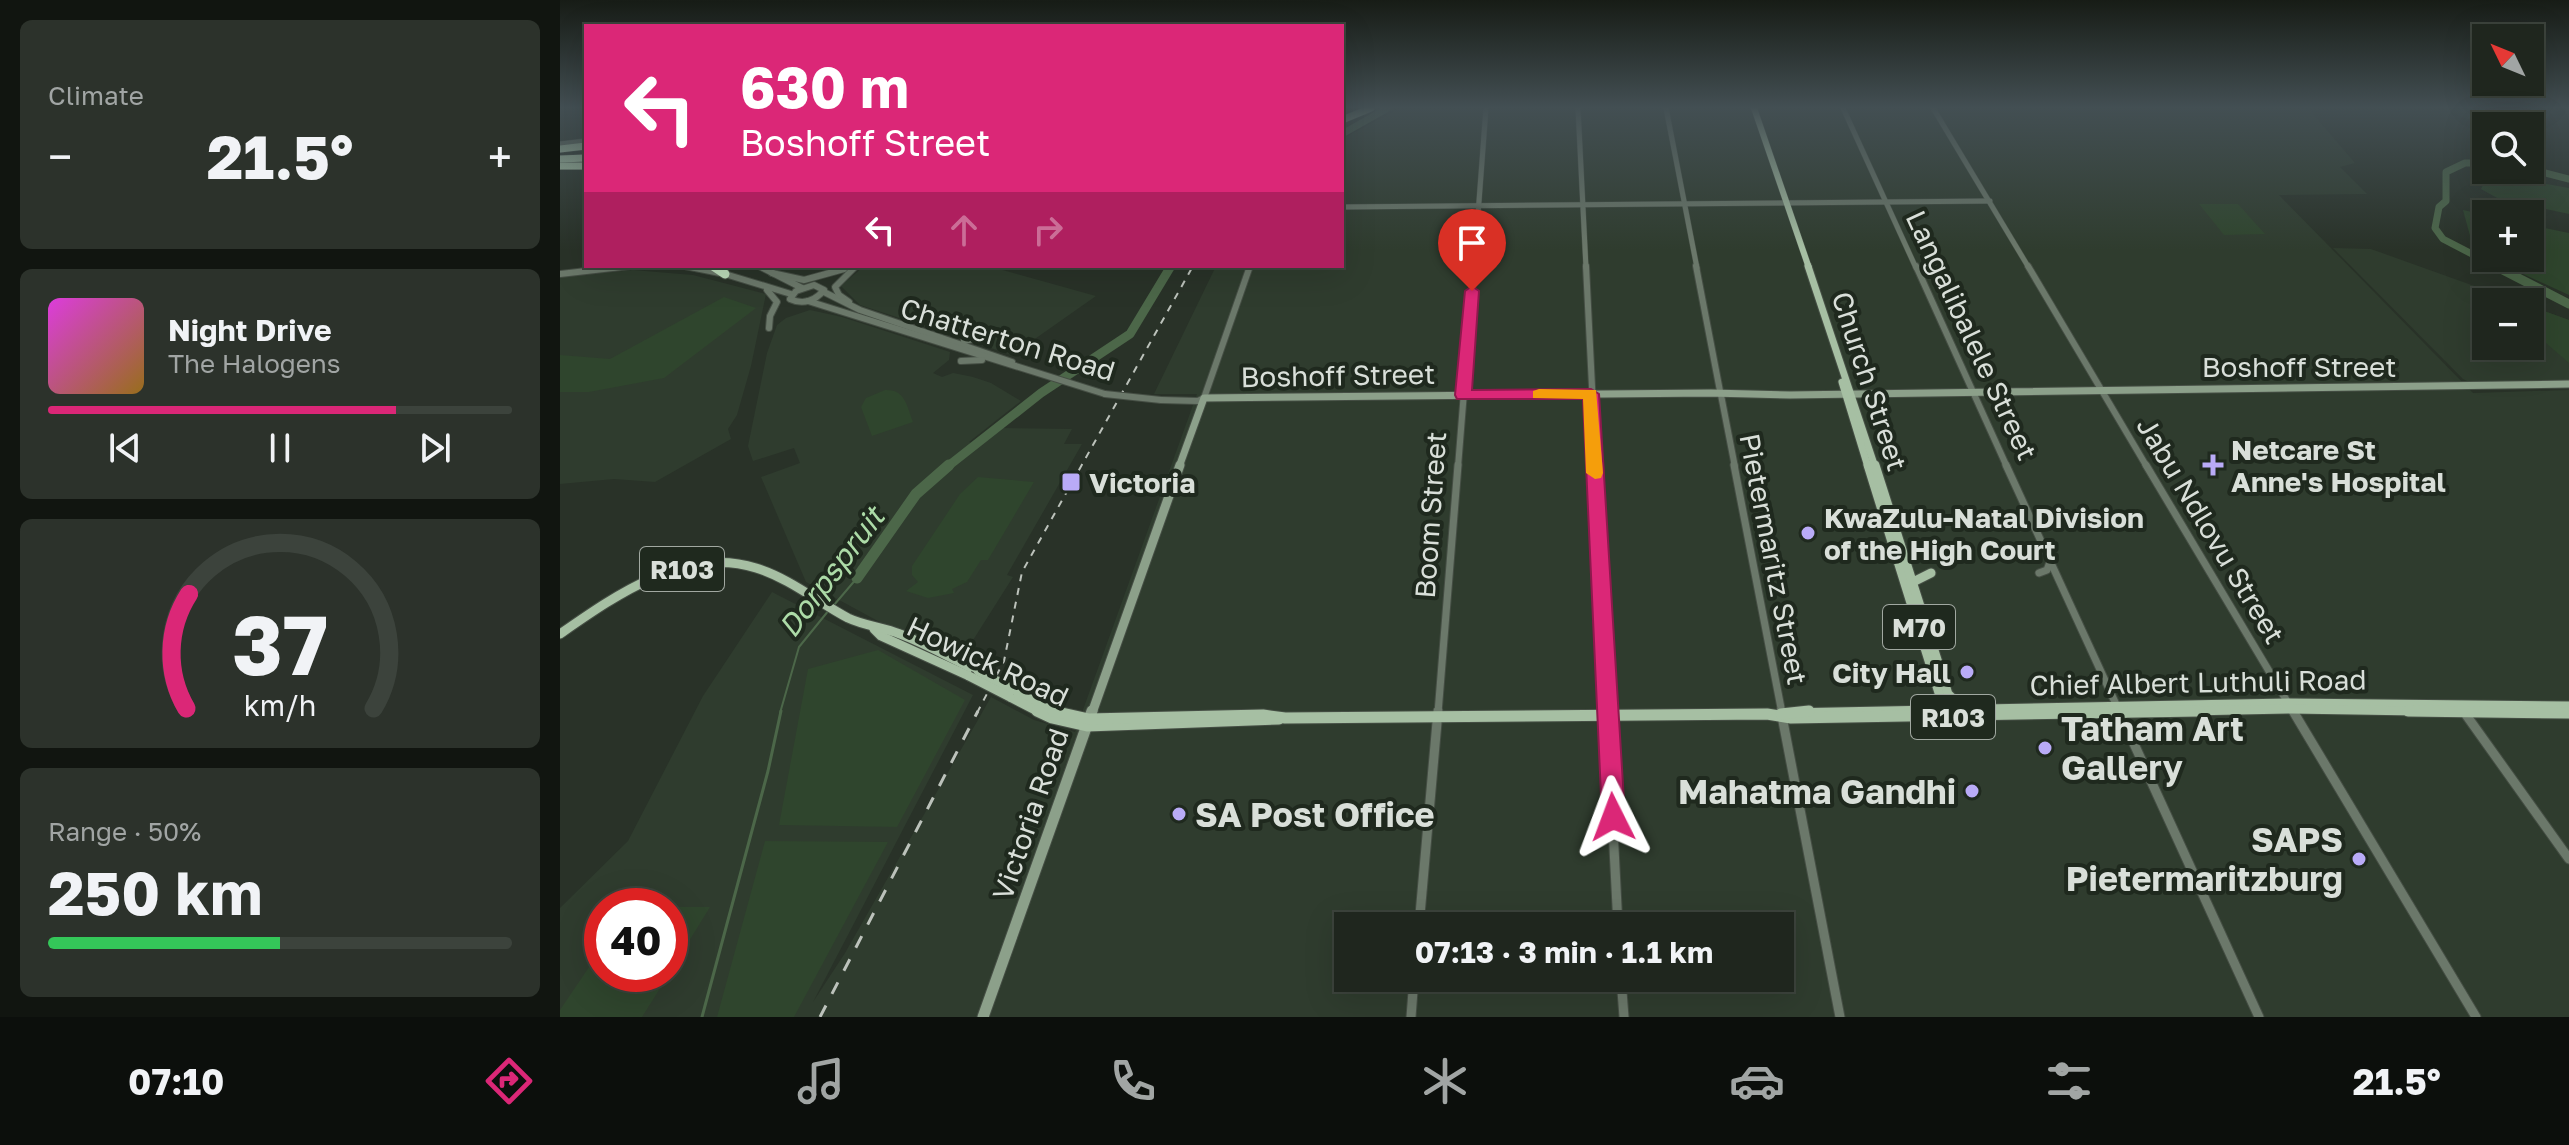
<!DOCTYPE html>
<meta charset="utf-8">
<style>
:root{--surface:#1f261e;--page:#2c322b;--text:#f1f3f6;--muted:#a1a5a4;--line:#3c433c;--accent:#db2777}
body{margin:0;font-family:"Golos Text",sans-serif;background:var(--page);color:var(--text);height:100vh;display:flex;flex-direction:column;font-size:30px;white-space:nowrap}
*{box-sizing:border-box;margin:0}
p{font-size:26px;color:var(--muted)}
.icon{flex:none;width:44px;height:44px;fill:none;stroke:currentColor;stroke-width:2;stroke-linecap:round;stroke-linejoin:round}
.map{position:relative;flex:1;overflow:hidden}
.side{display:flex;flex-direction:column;gap:20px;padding:20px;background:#111510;width:560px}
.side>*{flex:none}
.hud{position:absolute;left:24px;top:24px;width:760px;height:244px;border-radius:0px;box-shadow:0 8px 32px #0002,0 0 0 2px var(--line);background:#db2777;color:#fff;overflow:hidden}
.needle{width:52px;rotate:313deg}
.tools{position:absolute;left:1912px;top:24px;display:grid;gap:16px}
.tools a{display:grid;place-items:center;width:72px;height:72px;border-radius:0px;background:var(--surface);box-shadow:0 8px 32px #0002,0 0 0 2px var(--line);font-size:40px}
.speed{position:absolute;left:24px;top:888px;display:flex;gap:16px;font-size:40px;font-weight:700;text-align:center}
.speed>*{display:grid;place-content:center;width:104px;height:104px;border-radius:50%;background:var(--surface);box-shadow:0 8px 32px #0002,0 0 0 2px var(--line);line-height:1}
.speed .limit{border:12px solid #d22;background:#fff;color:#111}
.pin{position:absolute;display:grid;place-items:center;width:68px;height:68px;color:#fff;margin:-82px -34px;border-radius:50% 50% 50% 0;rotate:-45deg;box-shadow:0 0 8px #0007}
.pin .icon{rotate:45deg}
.me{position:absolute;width:88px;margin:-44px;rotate:357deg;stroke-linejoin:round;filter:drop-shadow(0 0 6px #0008)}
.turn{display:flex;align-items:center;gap:28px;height:168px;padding:0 24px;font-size:36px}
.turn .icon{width:104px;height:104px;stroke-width:2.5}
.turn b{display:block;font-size:56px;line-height:68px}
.lanes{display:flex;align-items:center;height:76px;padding:0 24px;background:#0003;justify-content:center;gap:40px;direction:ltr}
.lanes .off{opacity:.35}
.big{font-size:60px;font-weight:700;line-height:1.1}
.side .card{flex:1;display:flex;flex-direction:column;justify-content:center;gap:12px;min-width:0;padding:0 28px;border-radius:12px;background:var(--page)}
.side .dial{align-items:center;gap:0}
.dial svg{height:208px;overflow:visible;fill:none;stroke:var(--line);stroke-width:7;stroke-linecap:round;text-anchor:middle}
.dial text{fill:var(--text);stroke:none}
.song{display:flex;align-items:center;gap:24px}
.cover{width:96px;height:96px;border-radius:12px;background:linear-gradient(135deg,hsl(300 70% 55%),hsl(40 70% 35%))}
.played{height:8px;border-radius:4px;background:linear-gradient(90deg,var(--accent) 75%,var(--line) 75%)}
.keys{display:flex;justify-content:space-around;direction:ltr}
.heat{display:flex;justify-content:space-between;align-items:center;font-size:44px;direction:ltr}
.charge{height:12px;border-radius:6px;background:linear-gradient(90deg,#34c759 50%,var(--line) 0)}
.trip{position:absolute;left:774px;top:912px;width:460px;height:80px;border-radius:0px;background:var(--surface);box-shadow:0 8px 32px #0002,0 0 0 2px var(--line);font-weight:700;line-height:80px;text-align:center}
.menu{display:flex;height:128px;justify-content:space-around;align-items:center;background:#0c0f0c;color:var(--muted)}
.menu .icon{width:56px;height:56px}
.menu .current{color:var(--accent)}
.menu b{font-size:36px;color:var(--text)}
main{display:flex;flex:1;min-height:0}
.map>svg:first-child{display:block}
.built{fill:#2f3c2e;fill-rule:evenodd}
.green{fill:#2f452d}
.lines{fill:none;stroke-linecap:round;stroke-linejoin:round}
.stream-far1{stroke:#4c6749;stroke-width:2}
.stream{stroke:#4c6749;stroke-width:3}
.river-far2{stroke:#4c6749;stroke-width:7}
.river-far1{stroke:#4c6749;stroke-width:9}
.river{stroke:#4c6749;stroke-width:11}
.tertiary-far3-casing{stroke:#454e44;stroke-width:6}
.tertiary-far2-casing{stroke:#454e44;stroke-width:8}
.tertiary-far1-casing{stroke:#454e44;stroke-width:9}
.tertiary-casing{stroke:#454e44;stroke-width:11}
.secondary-far2-casing{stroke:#454e44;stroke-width:9}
.secondary-far1-casing{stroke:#454e44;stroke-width:11}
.secondary-casing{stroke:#454e44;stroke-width:13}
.primary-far3-casing{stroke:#454e44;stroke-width:7}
.primary-far2-casing{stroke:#454e44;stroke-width:9}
.primary-far1-casing{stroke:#454e44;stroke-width:11}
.primary-casing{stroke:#454e44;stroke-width:13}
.motorway-far1-casing{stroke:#454e44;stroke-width:8}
.motorway-casing{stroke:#454e44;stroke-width:11}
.tertiary-far3{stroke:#6b786a;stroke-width:5}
.tertiary-far2{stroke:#6b786a;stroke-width:6}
.tertiary-far1{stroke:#6b786a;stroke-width:7}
.tertiary{stroke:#6b786a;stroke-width:9}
.secondary-far2{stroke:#8ca08a;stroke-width:7}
.secondary-far1{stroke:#8ca08a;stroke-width:9}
.secondary{stroke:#8ca08a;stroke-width:11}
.primary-far3{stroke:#a6bfa3;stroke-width:6}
.primary-far2{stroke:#a6bfa3;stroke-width:7}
.primary-far1{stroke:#a6bfa3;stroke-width:9}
.primary{stroke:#a6bfa3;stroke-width:11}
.motorway-far1{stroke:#bddcba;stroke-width:7}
.motorway{stroke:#bddcba;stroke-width:9}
.rail-far1{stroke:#bcc2bb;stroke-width:2;stroke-dasharray:7 7;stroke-linecap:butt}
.rail{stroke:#bcc2bb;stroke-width:3;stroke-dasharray:13 13;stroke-linecap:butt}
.tertiary-bridge-casing{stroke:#454e44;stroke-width:8;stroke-linecap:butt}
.primary-bridge-casing{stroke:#454e44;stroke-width:11;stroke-linecap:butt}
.tertiary-bridge{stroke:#6b786a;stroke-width:6}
.primary-bridge{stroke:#a6bfa3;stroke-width:9}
.route{fill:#db2777;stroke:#8e194d;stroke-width:2}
.slow{fill:#f59e0b}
.poi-dot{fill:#b9abf7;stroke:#1f291e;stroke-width:3}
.labels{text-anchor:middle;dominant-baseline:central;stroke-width:8;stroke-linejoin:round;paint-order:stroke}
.shield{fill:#1f291e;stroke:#a1a8a1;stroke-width:2}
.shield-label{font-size:26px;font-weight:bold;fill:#d9dfd9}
.street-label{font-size:28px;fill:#d9dfd9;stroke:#1f291e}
.poi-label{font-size:28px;font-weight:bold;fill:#d9dfd9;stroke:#1f291e;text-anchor:start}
.water-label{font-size:30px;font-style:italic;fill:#acdba7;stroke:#1f291e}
.near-poi-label{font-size:34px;font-weight:bold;fill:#d9dfd9;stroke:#1f291e;text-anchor:start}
</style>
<main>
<section class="side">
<div class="card"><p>Climate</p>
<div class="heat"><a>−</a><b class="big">21.5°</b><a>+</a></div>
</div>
<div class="card">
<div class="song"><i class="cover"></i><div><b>Night Drive</b><p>The Halogens</p></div></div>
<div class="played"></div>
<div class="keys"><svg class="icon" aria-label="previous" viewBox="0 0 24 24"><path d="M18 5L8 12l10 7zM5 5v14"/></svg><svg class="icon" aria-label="pause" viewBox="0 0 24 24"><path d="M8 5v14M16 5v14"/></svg><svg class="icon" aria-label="next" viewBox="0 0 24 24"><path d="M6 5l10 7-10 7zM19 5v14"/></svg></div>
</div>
<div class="card dial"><svg viewBox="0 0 100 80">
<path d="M14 69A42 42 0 1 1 86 69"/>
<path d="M14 69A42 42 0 0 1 15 25" stroke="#db2777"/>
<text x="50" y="56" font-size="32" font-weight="700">37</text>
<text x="50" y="72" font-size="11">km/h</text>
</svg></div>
<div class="card"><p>Range · 50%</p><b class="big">250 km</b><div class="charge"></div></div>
</section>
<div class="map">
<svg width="2009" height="1017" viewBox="0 0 2009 1017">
<rect width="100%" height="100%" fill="#293228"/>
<g class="built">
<path d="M 840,108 L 1748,108 L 1795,163 L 1780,167 L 1807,194 L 1719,195 L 1913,393 L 2009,390 L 2009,1017 L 0,1017 L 0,908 L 68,841 L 143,696 L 212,592 L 413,695 L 253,1002 L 285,953 L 431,697 L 474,720 L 515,732 L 637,394 L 594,394 L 656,266 L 782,266 L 782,139 ZM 42,906 L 110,906 L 110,974 L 42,974 ZM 788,926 L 1220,926 L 1220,978 L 788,978 Z"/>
<polygon points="1883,108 1991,108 1980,139 1970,138 1970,126 1926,127"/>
<polygon points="1773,248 1811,249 1959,302 1926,302 1926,346 1970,346 1970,306 2009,320 2009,380 1909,382 1903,379"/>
<polygon points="304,266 428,266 536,296 452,355 300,305 281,286"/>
<polygon points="73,270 133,275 206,294 191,366 177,415 168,429 171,439 95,482 54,479 0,484 0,277"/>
<polygon points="250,310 282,317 390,352 389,360 373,373 382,377 393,373 413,377 431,383 461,401 409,442 419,446 442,428 512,429 504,444 522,444 447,575 453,577 403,656 386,658 246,582 201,477 240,463 234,448 193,461 188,446 207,353 217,325 226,318"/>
</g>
<g class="green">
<polygon points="1928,173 2009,188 2009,214 1939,199 1921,189"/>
<polygon points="1639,204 1678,204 1705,234 1664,235"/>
<polygon points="1903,210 1926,215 1926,257 1912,243"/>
<polygon points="1970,225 2009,233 2009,295 1928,258 1970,258"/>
<polygon points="164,297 196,308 104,378 29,392 0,392 0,355 50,359"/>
<polygon points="1970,306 2009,320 2009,363 1970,329"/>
<path d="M 325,390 C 345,389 347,406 353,422 L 312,436 L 301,407 L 306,398 Z"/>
<polygon points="418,477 474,482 428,560 421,560 407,582 392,589 394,593 368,598 346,591 358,582 352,575 352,566 400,494"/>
<polygon points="318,650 405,700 337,827 219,825 248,669"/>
<polygon points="205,841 328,842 234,1017 157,1017"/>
<polygon points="110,907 150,907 110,972"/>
<polygon points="42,948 42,974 109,974 82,1017 0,1017 0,1010"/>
</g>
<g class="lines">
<g class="stream-far1">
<polyline points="274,605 297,578"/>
<polyline points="220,713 239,647 269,610"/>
</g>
<polyline class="stream" points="142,1017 208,771 221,711"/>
<g class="river-far2">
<polyline points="782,134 828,108"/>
<polyline points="1926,163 1905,163 1886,172 1886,201 1879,207 1875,228 1883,239 1939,268"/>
<polyline points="1970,169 2009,179"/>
<polyline points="609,268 611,266"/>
</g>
<g class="river-far1">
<polyline points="1935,266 2009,304"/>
<polyline points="387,467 481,393 570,334 611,266"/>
</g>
<polyline class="river" points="297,578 356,494 389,465"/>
<defs>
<g id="tertiary-far3">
<polyline points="1018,108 1026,268"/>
<polyline points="1106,108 1137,268"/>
<polyline points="1283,108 1356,268"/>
<polyline points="1373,108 1469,268"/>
<polyline points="0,144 26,141"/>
<polyline points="782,207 1430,201"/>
<polyline points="122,266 135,268"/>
<polyline points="198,266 203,268"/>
<polyline points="52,268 75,266"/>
<polyline points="914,268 926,108"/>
</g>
<g id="tertiary-far2">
<polyline points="125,266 165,274 231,294"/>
<polyline points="199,266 242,288"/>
<polyline points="1026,266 1036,467"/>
<polyline points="1136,266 1160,391"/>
<polyline points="1356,266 1447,467"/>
<polyline points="1468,266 1587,467"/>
<polyline points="212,273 244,280 284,269"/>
<polyline points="0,274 70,266"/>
<path d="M 254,285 L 264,290 C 255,301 243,305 230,299 L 236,291 Z"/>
<polyline points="207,290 217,302 210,316 209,328"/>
<polyline points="264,292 300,310 452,362"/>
<polyline points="248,301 545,394"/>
<polyline points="289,302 279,295 275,287 295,267"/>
<polyline points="404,341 428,336"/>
<polyline points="401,361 422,360"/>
<polyline points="1161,395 1175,467"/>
<polyline points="644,398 690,266"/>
<polyline points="601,400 638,401 644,398"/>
<polyline points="898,467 914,266"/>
</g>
<g id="tertiary-far1">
<polyline points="1035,465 1048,713"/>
<polyline points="1174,465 1222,713"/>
<polyline points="1446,465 1560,713"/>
<polyline points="1586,465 1734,713"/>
<polyline points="1479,573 1487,570 1490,562"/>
<polyline points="878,713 898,465"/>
</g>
<g id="tertiary">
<polyline points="1047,711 1058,926"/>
<polyline points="1221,711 1280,1017"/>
<polyline points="1559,711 1699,1017"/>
<polyline points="1733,711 1916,1017"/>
<polyline points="1904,712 2009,859"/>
<polyline points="859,926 878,711"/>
<polyline points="1061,978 1064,1017"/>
<polyline points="851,1017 854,978"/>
</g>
<polyline id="secondary-far2" points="619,467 644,398 1151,393 1230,395 2009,384"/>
<polyline id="secondary-far1" points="532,713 620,465"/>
<polyline id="secondary" points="423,1017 532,711"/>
<polyline id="primary-far3" points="1194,108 1249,268"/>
<g id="primary-far2">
<polyline points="1248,266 1315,467"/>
<polyline points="1282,382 1308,467"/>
</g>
<g id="primary-far1">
<polyline points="1308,465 1384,709"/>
<polyline points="1315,465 1388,694 1402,708"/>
<polyline points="1351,583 1371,573"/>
<polyline points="314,629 321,636 409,676"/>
<path d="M 0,634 C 56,595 125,546 196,568 C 229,578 258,602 288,618 C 305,626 323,627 340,634 C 367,644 392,659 418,671"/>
<polyline points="456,691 496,713"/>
<polyline points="450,697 481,713"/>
<polyline points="1225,713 1729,703 2009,706"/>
<polyline points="1528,713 1732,709 1986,713"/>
</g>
<g id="primary">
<polyline points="477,711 492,718 527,726 719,719"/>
<polyline points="493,711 529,719 703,715 725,718 1207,714 1231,718 1639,711"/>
<polyline points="1848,711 2009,713"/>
<polyline points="1221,714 1249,711"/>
</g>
<g id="motorway-far1">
<polyline points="782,120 811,108"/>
<polyline points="0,149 26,146"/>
<polyline points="0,159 26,158"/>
<polyline points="0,166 26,166"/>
<polyline points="152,266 156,268"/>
</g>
<polyline id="motorway" points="153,266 165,274"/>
</defs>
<use href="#tertiary-far3" class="tertiary-far3-casing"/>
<use href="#tertiary-far2" class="tertiary-far2-casing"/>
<use href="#tertiary-far1" class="tertiary-far1-casing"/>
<use href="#tertiary" class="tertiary-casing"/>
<use href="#secondary-far2" class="secondary-far2-casing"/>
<use href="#secondary-far1" class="secondary-far1-casing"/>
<use href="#secondary" class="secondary-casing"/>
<use href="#primary-far3" class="primary-far3-casing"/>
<use href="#primary-far2" class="primary-far2-casing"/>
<use href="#primary-far1" class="primary-far1-casing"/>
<use href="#primary" class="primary-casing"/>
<use href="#motorway-far1" class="motorway-far1-casing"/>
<use href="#motorway" class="motorway-casing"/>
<use href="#tertiary-far3" class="tertiary-far3"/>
<use href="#tertiary-far2" class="tertiary-far2"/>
<use href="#tertiary-far1" class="tertiary-far1"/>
<use href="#tertiary" class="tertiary"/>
<use href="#secondary-far2" class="secondary-far2"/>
<use href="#secondary-far1" class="secondary-far1"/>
<use href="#secondary" class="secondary"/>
<use href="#primary-far3" class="primary-far3"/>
<use href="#primary-far2" class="primary-far2"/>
<use href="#primary-far1" class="primary-far1"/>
<use href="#primary" class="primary"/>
<use href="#motorway-far1" class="motorway-far1"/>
<use href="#motorway" class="motorway"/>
<polyline class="rail-far1" points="417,713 444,661 462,572 633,266"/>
<polyline class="rail" points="260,1017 418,711"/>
<defs>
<polyline id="tertiary-bridge" points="545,394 601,400"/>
<g id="primary-bridge">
<polyline points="418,671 456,691"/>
<polyline points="409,676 450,697"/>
</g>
</defs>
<use href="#tertiary-bridge" class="tertiary-bridge-casing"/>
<use href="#primary-bridge" class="primary-bridge-casing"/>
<use href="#tertiary-bridge" class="tertiary-bridge"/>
<use href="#primary-bridge" class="primary-bridge"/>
</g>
<linearGradient id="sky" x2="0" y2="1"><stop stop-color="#171c16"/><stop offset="0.43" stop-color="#434f53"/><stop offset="1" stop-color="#434f53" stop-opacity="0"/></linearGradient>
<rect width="2009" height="250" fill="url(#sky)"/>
<polygon class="route" points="912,286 919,291 912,390 1031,389 1039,394 1065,817 1062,825 1053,828 1045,825 1042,817 1023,399 897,399 895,395 905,291"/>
<polygon class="slow" points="979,389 1036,390 1043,473 1041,478 1035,479 1026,473 1023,399 973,398 973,391"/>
<g class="poi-dot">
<path d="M1649 453h8v8h8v8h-8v8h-8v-8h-8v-8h8z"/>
<rect x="501" y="472" width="20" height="20" rx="4"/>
<circle cx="1248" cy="533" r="8"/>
<circle cx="1407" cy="672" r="8"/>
<circle cx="1485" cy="748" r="8"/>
<circle cx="1412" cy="791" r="8"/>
<circle cx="619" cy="814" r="8"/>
<circle cx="1799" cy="859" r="8"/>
</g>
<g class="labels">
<g class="shield">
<rect x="80" y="547" width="84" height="44" rx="6"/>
<rect x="1323" y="605" width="72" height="44" rx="6"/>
<rect x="1351" y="695" width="84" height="44" rx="6"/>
</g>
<g class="shield-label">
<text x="122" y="569">R103</text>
<text x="1359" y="627">M70</text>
<text x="1393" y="717">R103</text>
</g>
<g class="street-label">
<text transform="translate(1412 335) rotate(65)">Langalibalele Street</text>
<text transform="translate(448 339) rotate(17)">Chatterton Road</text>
<text x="1739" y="366">Boshoff Street</text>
<text transform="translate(778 375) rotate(-1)">Boshoff Street</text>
<text transform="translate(1310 381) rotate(72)">Church Street</text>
<text transform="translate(870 515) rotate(-86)">Boom Street</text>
<text transform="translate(1651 530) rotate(59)">Jabu Ndlovu Street</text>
<text transform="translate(1214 559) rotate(79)">Pietermaritz Street</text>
<text transform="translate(428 661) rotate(25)">Howick Road</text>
<text transform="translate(1638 682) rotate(-1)">Chief Albert Luthuli Road</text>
<text transform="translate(470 814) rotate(-71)">Victoria Road</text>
</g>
<g class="poi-label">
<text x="1671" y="449">Netcare St<tspan x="1671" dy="32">Anne's Hospital</tspan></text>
<text x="529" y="482">Victoria</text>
<text x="1264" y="517">KwaZulu-Natal Division<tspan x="1264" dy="32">of the High Court</tspan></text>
<text x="1391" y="672" text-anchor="end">City Hall</text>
</g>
<g class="water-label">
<text transform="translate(271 572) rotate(-53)">Dorpspruit</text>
</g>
<g class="near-poi-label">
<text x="1501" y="728">Tatham Art<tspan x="1501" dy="39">Gallery</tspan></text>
<text x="1396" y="791" text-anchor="end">Mahatma Gandhi</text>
<text x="635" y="814">SA Post Office</text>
<text x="1783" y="839" text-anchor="end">SAPS<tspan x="1783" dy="39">Pietermaritzburg</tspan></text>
</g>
</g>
</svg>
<div class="tools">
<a><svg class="needle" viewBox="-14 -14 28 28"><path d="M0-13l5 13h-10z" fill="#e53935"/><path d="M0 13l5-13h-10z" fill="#a1a5a4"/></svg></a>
<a><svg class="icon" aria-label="search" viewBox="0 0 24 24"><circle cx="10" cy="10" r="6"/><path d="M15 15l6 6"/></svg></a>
<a>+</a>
<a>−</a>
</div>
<div class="speed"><div class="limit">40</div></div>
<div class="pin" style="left:912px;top:291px;background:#d93025"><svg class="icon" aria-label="arrive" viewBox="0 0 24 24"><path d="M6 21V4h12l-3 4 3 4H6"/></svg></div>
<svg class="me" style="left:1053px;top:817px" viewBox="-20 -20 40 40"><path d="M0-17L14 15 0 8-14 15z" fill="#db2777" stroke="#fff" stroke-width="4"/></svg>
<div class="trip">07:13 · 3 min · 1.1 km</div>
<div class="hud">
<div class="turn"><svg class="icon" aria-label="left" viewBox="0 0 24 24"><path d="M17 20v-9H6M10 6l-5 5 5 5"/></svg><div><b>630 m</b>Boshoff Street</div></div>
<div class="lanes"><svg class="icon" aria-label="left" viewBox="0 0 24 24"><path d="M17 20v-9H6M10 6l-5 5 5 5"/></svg><svg class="icon off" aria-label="ahead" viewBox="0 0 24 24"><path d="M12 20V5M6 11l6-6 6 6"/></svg><svg class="icon off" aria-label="right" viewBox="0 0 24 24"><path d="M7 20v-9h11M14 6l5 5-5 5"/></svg></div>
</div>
</div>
</main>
<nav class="menu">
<b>07:10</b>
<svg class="icon current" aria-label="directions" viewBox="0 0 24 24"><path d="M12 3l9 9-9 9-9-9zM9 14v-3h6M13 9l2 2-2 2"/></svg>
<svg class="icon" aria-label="music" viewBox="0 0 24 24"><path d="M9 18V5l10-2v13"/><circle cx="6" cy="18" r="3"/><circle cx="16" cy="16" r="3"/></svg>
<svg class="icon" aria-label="phone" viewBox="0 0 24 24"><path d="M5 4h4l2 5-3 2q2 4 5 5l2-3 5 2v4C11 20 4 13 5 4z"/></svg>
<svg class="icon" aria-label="climate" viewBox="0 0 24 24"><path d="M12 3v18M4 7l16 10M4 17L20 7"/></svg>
<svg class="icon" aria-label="car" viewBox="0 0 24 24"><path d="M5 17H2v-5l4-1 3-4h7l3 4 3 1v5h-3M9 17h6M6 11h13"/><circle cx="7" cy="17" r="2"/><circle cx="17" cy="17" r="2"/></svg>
<svg class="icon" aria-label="filters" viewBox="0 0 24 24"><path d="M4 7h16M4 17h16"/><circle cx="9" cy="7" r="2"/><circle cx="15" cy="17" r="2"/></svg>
<b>21.5°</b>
</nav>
